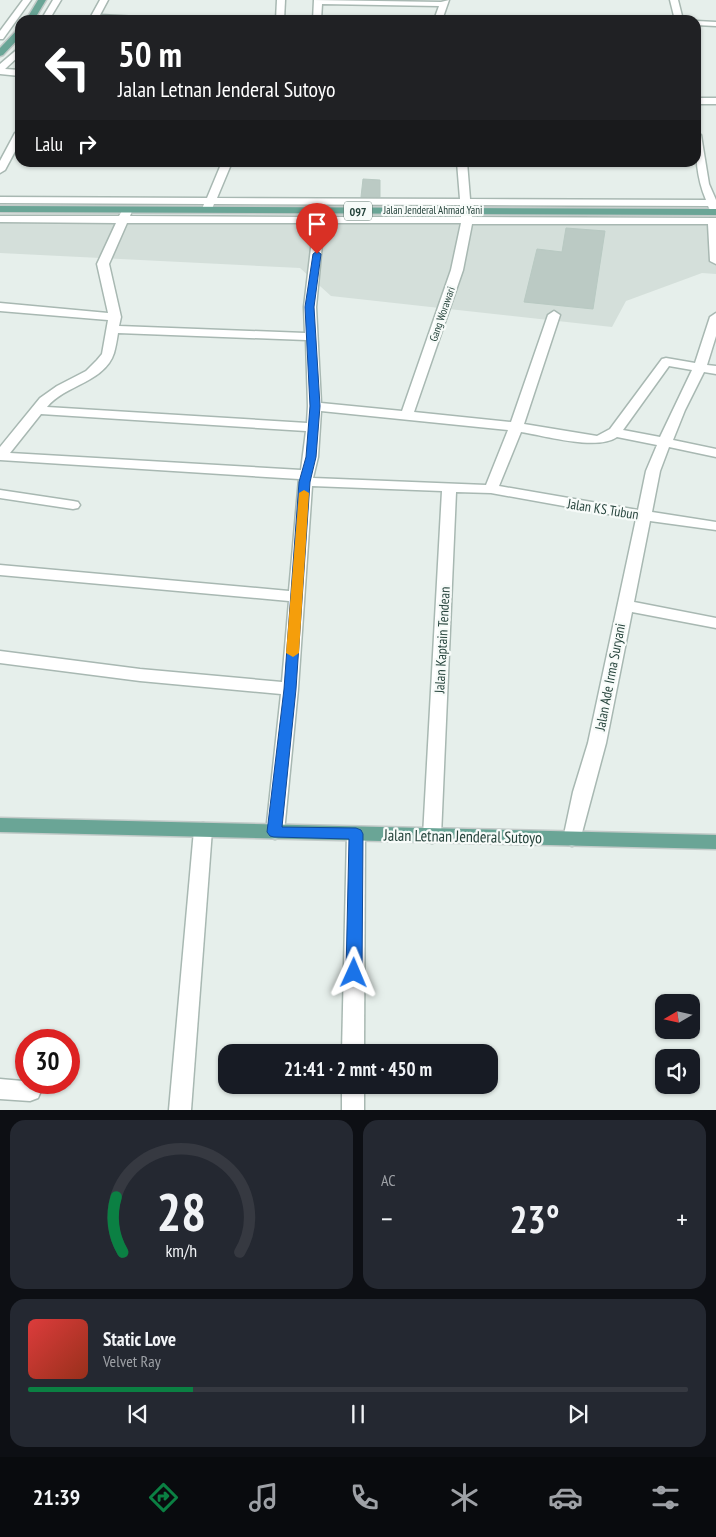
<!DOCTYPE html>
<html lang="id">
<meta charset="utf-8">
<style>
:root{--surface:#171b24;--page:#242831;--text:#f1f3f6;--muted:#9ea1a6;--line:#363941;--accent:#0b8043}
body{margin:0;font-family:"PT Sans Narrow",sans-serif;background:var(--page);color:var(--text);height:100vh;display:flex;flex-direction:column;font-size:19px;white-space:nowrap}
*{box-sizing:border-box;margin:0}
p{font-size:16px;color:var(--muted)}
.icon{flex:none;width:28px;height:28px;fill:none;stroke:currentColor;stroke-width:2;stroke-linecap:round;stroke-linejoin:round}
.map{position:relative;height:1110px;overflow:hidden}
.side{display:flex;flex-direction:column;gap:10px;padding:10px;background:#0d0f14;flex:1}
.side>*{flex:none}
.guide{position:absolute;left:15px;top:15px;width:686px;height:152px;border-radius:15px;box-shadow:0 1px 4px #0004;background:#202124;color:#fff;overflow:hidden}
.needle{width:32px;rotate:261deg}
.fabs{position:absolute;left:655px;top:994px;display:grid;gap:10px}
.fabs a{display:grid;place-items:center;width:45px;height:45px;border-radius:10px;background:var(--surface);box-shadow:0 1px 4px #0004;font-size:25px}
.speed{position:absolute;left:15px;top:1029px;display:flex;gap:10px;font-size:25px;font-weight:700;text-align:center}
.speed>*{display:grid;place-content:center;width:65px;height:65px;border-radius:50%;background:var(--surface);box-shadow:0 1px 4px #0004;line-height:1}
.speed .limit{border:8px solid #d22;background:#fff;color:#111}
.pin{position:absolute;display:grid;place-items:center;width:42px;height:42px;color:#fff;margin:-51px -21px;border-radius:50% 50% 50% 0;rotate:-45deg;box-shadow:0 0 5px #0007}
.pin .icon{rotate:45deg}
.me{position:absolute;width:55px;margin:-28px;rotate:1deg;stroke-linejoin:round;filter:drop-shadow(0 0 4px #0008)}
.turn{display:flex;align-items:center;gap:18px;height:105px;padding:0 20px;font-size:22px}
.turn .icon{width:65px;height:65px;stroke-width:2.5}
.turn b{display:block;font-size:35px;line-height:42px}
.then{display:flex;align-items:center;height:48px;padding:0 20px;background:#0003;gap:10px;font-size:19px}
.big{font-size:38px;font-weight:600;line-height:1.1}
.side .widget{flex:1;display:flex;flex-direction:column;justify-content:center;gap:8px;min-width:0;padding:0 18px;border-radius:15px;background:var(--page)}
.side .dial{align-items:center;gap:0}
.dial svg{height:130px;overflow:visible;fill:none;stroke:var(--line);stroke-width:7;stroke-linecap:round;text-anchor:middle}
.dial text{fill:var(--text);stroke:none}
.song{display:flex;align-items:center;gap:15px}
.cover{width:60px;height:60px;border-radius:8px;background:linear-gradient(135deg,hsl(0 70% 55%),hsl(10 70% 35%))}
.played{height:5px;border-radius:2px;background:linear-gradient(90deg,var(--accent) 25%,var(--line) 25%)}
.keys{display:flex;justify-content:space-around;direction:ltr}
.heat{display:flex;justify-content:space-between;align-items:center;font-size:28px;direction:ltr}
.side .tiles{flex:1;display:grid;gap:10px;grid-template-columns:1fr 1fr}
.widget:last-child{grid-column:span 2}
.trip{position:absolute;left:218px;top:1044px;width:280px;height:50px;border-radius:15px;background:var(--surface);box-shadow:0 1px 4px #0004;font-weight:600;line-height:50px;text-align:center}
.dock{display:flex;height:80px;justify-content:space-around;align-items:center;background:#090b0e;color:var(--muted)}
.dock .icon{width:35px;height:35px}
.dock .selected{color:var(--accent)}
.dock b{font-size:22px;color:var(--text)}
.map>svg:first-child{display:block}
.built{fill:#d4dfda}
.building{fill:#bbcac4;stroke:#b8c9c2}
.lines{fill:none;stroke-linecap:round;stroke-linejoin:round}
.minor-casing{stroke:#a8b8b2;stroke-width:3}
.major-casing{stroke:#c2cac8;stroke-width:3}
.minor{fill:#fff;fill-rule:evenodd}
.major{fill:#6aa596;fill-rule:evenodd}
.route{fill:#1a73e8;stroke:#114b97}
.slow{fill:#f59e0b}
.labels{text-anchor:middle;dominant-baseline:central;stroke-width:4.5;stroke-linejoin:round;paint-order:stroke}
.far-street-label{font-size:11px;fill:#24423a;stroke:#f7fbf9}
.shield{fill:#f7fbf9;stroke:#637a73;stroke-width:1}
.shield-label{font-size:12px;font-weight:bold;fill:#24423a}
.street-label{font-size:14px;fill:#24423a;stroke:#f7fbf9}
.near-street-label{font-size:16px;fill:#24423a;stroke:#f7fbf9}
</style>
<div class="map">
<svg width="716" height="1110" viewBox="0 0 716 1110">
<rect width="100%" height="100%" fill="#e6efeb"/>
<polygon class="built" points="0,220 716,224 716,274 702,273 626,301 612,327 331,296 300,268 0,253"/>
<g class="building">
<polygon points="363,179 380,180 380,197 361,197"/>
<polygon points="566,228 605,231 593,309 524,302 537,249 562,252"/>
</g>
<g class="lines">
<defs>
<g id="minor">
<polygon points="23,0 31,0 3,39 0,39 0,31"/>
<polygon points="53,0 61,0 49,20 41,20"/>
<polygon points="100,0 108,0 100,15 157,18 161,20 89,20"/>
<polygon points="277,0 285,0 284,20 276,20"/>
<polygon points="314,0 441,2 449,0 442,20 434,20 439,6 322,4 321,20 313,20"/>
<polygon points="670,0 678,0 683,20 675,20"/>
<polygon points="696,21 716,22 716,26 696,25"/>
<polygon points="20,47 20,55 5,69 20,70 20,76 0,74 0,64"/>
<rect x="696" y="98" width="20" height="6"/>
<polygon points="20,130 20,142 5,170 0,173 0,161 15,133"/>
<path d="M 696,132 L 701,135 L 709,184 L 716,200 L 716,213 L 711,212 L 708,206 L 471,205 L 472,217 L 716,218 L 716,264 L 710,261 L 708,224 L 472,224 L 463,270 L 414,412 L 511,422 L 548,315 L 554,311 L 560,315 L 524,424 L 597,436 L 610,429 L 662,359 L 666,358 L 695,363 L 710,317 L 716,313 L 716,336 L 707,365 L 716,366 L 716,374 L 704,372 L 685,410 L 673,440 L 716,449 L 716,457 L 669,447 L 660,471 L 652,512 L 716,522 L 716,530 L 650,521 L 634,602 L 716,618 L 716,628 L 632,612 L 606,743 L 579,844 L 572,846 L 565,844 L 563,839 L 573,792 L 588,743 L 636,519 L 491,493 L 456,492 L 441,836 L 439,841 L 432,843 L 425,841 L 423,836 L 442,491 L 312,486 L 298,689 L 284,832 L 282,837 L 275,839 L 268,837 L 266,832 L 281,694 L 140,681 L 0,663 L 0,651 L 140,669 L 282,682 L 289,601 L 0,575 L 0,565 L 289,591 L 299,479 L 0,460 L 0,447 L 40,398 L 57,386 L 86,371 L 97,360 L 102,354 L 108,320 L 0,311 L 0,303 L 108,313 L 97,264 L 116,223 L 0,222 L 0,216 L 119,216 L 123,209 L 127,208 L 132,211 L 130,216 L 314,217 L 315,211 L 320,208 L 325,211 L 325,217 L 461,217 L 460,205 L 214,204 L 211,211 L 207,212 L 202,209 L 204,204 L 0,203 L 0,197 L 207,198 L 222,162 L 232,162 L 217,198 L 460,199 L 457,162 L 467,162 L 470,199 L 706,200 C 696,176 696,157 696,132 ZM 127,223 L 314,223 L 304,307 L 305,333 L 119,326 L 121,317 L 109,264 ZM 324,223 L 461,223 L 451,270 L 402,411 L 321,403 L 316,307 ZM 118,333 L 306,340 L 308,406 L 307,423 L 47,407 C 65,385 105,382 114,353 C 116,346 117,339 118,333 ZM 669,366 L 692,370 L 660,437 L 623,430 ZM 321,411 L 508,430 L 486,485 L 313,478 L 318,457 ZM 41,414 L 306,431 L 301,470 L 10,453 ZM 521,432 C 546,436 597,451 617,437 L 657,445 L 646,471 L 638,510 L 499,486 Z"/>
<polygon points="0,490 73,501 78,502 80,505 78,508 73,509 0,498"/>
<polygon points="203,823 210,825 212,830 191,1110 169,1110 194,830 196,825"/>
<polygon points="356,827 363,829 365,834 364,1052 342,1052 347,834 349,829"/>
<polygon points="0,1079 34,1082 38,1084 41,1091 38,1098 30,1101 0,1099"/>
<rect x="342" y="1085" width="22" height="25"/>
</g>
<g id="major">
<polygon points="38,0 46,0 34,20 26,20"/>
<polygon points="17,30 20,30 20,37 3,55 0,56 0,48"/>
<polygon points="0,206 716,209 716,215 0,212"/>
<polygon points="0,818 716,835 716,849 0,832"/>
</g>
</defs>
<use href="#minor" class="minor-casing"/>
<use href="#major" class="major-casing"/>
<use href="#minor" class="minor"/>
<use href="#major" class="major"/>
</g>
<polygon class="route" points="317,251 321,254 314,307 320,406 316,457 310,482 296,689 282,827 356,828 361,830 363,834 362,973 360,978 354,980 349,978 346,973 349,839 274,837 270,836 267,832 284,689 299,482 306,457 310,406 305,307 313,254"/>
<polygon class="slow" points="304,490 309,493 299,653 293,657 286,653 299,493"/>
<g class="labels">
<g class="far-street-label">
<text x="433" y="210">Jalan Jenderal Ahmad Yani</text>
<text transform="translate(442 314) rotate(-71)">Gang Worawari</text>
</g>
<rect class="shield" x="344" y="201.5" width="28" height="19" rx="4"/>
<g class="shield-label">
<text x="358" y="211">097</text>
</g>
<g class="street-label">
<text transform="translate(603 509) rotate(9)">Jalan KS Tubun</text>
<text transform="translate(442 640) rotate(-87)">Jalan Kaptain Tendean</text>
<text transform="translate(610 677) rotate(-79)">Jalan Ade Irma Suryani</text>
</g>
<g class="near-street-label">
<text transform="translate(463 836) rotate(1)">Jalan Letnan Jenderal Sutoyo</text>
</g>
</g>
</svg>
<div class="fabs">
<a><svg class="needle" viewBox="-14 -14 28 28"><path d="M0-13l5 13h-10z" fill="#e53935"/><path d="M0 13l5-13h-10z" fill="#9ea1a6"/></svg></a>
<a><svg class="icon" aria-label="sound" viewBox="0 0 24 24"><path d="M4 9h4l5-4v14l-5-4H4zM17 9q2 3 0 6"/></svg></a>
</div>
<div class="speed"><div class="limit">30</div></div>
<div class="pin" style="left:317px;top:254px;background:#d93025"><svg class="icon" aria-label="arrive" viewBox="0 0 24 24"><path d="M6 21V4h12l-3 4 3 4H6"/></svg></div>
<svg class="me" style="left:354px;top:973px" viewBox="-20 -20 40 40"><path d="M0-17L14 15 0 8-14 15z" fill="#1a73e8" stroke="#fff" stroke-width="4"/></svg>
<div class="trip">21:41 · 2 mnt · 450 m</div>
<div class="guide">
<div class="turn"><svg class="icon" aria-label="left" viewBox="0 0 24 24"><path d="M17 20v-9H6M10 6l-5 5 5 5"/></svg><div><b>50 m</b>Jalan Letnan Jenderal Sutoyo</div></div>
<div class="then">Lalu<svg class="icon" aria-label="right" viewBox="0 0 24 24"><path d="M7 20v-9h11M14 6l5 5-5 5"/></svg></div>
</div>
</div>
<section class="side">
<div class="tiles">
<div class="widget dial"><svg viewBox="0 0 100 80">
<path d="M14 69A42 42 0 1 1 86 69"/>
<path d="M14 69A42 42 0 0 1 10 35" stroke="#0b8043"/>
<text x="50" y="56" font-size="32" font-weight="700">28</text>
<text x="50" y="72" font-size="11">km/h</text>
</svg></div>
<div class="widget"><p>AC</p>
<div class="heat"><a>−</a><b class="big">23°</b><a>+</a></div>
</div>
<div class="widget">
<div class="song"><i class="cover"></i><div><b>Static Love</b><p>Velvet Ray</p></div></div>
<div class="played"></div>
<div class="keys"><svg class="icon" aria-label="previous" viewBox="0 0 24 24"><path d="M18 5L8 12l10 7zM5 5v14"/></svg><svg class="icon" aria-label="pause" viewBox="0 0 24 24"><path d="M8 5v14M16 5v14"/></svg><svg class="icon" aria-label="next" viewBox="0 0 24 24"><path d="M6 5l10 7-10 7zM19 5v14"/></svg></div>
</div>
</div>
</section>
<nav class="dock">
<b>21:39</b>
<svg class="icon selected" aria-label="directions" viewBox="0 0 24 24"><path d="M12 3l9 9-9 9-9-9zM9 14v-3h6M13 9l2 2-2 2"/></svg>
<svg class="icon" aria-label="music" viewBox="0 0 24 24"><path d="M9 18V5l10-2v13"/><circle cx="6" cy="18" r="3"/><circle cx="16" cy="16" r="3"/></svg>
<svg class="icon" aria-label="phone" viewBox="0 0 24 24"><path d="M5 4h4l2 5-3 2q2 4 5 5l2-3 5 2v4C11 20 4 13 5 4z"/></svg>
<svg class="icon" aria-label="climate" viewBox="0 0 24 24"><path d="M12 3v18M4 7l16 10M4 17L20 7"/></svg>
<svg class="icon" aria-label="car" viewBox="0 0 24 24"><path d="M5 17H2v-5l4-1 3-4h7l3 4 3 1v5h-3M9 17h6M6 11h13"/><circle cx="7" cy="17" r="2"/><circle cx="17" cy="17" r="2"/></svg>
<svg class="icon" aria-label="filters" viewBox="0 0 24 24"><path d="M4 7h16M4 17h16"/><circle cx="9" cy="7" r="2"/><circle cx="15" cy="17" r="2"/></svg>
</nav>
